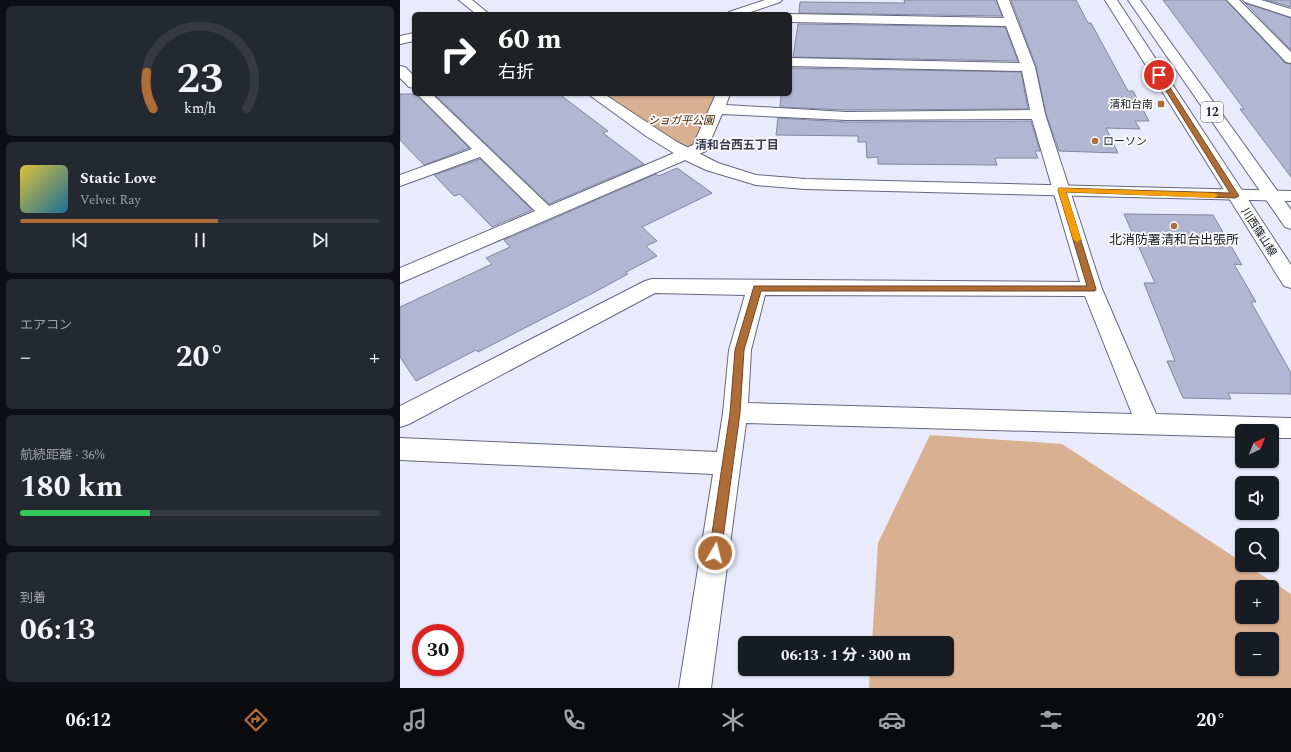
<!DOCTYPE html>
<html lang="ja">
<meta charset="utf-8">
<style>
:root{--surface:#171b24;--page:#242831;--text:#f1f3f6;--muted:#9ea1a6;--line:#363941;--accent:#ae6d37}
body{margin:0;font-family:Spectral,"Noto Sans JP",serif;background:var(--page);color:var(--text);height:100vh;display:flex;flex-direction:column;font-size:15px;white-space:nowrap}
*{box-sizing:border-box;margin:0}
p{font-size:13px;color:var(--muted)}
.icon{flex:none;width:22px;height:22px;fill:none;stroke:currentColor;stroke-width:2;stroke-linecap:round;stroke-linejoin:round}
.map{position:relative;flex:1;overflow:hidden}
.side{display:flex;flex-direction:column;gap:6px;padding:6px;background:#0d0f14;width:400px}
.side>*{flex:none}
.guide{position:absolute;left:12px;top:12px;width:380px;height:84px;border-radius:6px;box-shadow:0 1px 3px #0004;background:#202124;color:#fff;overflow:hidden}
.needle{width:26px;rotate:43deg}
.buttons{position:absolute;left:835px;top:424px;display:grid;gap:8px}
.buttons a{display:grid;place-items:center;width:44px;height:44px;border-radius:6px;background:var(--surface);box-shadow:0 1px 3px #0004;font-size:20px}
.speed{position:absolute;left:12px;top:624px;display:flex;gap:8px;font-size:20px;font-weight:700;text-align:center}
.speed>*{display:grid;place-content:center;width:52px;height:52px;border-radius:50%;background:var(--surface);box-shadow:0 1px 3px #0004;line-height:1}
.speed .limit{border:6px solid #d22;background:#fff;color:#111}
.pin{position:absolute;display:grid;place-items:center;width:34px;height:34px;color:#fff;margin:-17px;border:2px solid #fff;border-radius:50%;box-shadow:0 1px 4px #0007}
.me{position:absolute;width:44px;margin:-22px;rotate:8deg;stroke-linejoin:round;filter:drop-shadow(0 0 3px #0008)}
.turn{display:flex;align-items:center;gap:14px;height:84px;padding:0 20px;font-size:18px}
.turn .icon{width:52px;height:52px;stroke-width:2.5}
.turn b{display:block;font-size:28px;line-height:34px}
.big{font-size:30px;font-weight:700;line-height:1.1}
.side .tile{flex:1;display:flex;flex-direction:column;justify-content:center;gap:6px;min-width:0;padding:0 14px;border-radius:6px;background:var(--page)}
.side .dial{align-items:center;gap:0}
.dial svg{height:104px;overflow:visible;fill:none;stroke:var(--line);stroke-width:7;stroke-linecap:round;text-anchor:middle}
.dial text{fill:var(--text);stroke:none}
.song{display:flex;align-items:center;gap:12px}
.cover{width:48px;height:48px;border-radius:6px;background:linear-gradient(135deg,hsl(50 70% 55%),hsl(200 70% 35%))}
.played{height:4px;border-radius:2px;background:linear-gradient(90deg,var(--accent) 55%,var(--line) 55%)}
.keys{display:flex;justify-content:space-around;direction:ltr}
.heat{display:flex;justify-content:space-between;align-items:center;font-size:22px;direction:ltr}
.charge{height:6px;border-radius:3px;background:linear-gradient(90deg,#34c759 36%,var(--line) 0)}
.trip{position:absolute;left:338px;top:636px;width:216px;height:40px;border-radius:6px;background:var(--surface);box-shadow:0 1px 3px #0004;font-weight:700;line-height:40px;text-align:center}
.menu{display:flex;height:64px;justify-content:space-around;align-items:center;background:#090b0e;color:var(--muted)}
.menu .icon{width:28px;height:28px}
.menu .on{color:var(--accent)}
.menu b{font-size:18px;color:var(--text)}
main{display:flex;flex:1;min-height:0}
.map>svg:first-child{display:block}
.green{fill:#d9b091;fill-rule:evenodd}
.building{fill:#b3b6d2;stroke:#8285a0}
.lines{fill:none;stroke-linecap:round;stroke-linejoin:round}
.street-casing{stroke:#646781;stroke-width:2}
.secondary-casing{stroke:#646781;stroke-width:2}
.primary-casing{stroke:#646781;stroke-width:2}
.street{fill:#fff;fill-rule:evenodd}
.secondary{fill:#fff;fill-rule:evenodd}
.primary{fill:#fff;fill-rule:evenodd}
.route{fill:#ae6d37;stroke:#714724}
.slow{fill:#f59e0b}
.poi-dot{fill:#ae6d37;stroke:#fafafa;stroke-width:1.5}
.labels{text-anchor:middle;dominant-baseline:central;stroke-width:3.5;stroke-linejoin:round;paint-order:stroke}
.far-poi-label{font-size:11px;fill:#1c1d27;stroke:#fafafa;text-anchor:end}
.far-park-label{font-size:11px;font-style:italic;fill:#452000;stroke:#fafafa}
.far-street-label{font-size:11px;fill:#1c1d27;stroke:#fafafa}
.shield{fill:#fafafa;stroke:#5f5f66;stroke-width:1}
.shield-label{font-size:12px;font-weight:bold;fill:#1c1d27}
.far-neighbourhood-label{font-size:12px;font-weight:bold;fill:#3b3d55;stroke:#fafafa}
.poi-label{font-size:13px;fill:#1c1d27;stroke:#fafafa}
</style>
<main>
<section class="side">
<div class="tile dial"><svg viewBox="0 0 100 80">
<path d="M14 69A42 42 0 1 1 86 69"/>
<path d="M14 69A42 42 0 0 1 9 41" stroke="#ae6d37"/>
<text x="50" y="56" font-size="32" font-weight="700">23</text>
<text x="50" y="72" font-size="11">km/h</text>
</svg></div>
<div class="tile">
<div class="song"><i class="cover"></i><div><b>Static Love</b><p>Velvet Ray</p></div></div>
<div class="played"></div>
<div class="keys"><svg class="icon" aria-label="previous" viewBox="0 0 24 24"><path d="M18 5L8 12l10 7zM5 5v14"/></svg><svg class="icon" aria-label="pause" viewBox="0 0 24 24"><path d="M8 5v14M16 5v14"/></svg><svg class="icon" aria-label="next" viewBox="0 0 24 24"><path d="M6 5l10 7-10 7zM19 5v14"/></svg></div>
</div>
<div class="tile"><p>エアコン</p>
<div class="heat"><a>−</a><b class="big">20°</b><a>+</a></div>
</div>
<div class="tile"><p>航続距離 · 36%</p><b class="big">180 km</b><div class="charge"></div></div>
<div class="tile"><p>到着</p><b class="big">06:13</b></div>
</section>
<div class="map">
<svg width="891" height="688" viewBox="0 0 891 688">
<rect width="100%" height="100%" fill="#e9ebfd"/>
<g class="green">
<polygon points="195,94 322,94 300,148 283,154"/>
<path d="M 530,435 L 662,444 L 842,562 L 842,565 L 846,565 L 891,594 L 891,688 L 469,688 L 470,669 L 547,669 L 547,643 L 472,643 L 478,543 ZM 842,587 L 872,587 L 872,617 L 842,617 ZM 842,639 L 872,639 L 872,669 L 842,669 Z"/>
</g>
<g class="building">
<polygon points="504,0 596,0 602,16 399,13 400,2 505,3"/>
<polygon points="611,0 676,0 688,23 691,23 728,91 733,91 749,121 735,121 740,129 706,128 718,153 659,151 646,114 636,66"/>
<polygon points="763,0 826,0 885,63 891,64 891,177 840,109 844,109"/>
<polygon points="866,0 891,0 891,7"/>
<polygon points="845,3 891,18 891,50"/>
<polygon points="398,24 605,27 618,61 393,57"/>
<polygon points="390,68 621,72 628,109 446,110 380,107 381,94 390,94"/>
<polygon points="0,94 16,94 69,148 24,165 0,140"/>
<polygon points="34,94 159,94 208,131 203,133 244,164 149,204"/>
<polygon points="378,118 446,122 631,121 640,151 635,151 638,158 595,158 597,165 478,164 478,157 467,158 466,142 458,142 458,136 376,135"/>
<polygon points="80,159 132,210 92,227 60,194 54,196 34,175"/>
<polygon points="277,168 312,193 242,227 257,241 246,246 257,256 226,272 228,274 193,293 78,352 76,350 16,381 0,357 0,307 92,264 86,258 110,247 104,240 256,174 259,176"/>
<polygon points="724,214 813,215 842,265 834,264 856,302 851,302 891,373 891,394 828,393 831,399 783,398 767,361 775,361 744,283 755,283"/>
</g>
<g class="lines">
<defs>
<g id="street">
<polygon points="365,0 382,0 380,2 345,14 327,14 329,12"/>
<path d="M 597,0 L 609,0 L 635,67 L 645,114 L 702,289 L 756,414 L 891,418 L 891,438 L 872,438 L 872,431 L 842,431 L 842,437 L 346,423 L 311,688 L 279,688 L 313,474 L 0,460 L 0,438 L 317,452 L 323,413 L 329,350 L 345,295 L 255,293 L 9,424 L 0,427 L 0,406 L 245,281 L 252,279 L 680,282 L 632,119 L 446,120 L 322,114 L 306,151 L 0,283 L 0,268 L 135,211 L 80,157 L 0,186 L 0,175 L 72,149 L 17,94 L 32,94 L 149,206 L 293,145 L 316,94 L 330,94 L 326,105 L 446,112 L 630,110 L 622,71 L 390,66 L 390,58 L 620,63 L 606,26 L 390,22 L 390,14 L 604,18 ZM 365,295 L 685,296 L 732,414 L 348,403 L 351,350 Z"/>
<polygon points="827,0 839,0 891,52 891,63 886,62"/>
<polygon points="843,0 861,0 891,9 891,17 845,2"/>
<polygon points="14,33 14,41 0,44 0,36"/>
<polygon points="0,66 5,67 14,76 14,88 9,87 0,78"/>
</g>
<g id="secondary">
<polygon points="59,0 72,0 89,14 76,14"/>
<polygon points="188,94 204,94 277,142 318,163 356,175 405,179 891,191 891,201 405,189 356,185 306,170 285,160 246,136"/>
</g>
<g id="primary">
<polygon points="705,0 717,0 891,265 891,288 884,286"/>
<polygon points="728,0 740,0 891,210 891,229 885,227"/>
</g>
</defs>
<use href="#street" class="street-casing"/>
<use href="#secondary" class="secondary-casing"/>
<use href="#primary" class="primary-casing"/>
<use href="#street" class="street"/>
<use href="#secondary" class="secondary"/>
<use href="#primary" class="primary"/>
</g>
<polygon class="route" points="759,74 762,75 839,196 835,198 666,192 696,289 695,291 361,291 344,350 340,413 321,553 319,557 315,559 311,557 309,553 330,413 335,350 354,286 687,286 658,190 659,188 830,193 756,75"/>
<polygon class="slow" points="659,188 814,193 818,195 814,198 666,192 681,239 677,242 673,239 658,190"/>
<g class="poi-dot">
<rect x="757" y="100" width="8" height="8" rx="2"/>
<circle cx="695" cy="141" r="4"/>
<circle cx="774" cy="226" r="4"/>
</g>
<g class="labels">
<g class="far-poi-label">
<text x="753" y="104">清和台南</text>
<text x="703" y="141" text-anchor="start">ローソン</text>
</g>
<g class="far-park-label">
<text x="281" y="120">ショガ平公園</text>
</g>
<g class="far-street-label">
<text transform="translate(859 232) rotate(57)">川西篠山線</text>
</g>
<rect class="shield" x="801" y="102" width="22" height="20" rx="3"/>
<g class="shield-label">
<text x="812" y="112">12</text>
</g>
<g class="far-neighbourhood-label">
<text x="337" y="145">清和台西五丁目</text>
</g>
<g class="poi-label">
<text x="774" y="240">北消防署清和台出張所</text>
</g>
</g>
</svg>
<div class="buttons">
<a><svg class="needle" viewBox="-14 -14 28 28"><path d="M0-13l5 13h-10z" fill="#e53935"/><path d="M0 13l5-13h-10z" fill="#9ea1a6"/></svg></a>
<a><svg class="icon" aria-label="sound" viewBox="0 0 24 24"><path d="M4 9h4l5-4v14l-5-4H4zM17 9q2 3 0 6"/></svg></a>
<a><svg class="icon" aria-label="search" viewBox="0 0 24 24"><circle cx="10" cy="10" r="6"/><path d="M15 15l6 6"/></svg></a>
<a>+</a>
<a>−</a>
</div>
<div class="speed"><div class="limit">30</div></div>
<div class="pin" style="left:759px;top:75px;background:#d93025"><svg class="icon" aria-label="arrive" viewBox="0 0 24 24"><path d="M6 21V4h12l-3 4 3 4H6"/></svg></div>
<svg class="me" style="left:315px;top:553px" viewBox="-20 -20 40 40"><circle r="17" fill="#ae6d37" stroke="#fff" stroke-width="3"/><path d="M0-11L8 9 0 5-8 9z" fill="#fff"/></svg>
<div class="trip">06:13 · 1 分 · 300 m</div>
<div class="guide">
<div class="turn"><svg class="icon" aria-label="right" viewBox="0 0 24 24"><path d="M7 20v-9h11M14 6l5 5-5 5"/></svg><div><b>60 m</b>右折</div></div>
</div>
</div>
</main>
<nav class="menu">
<b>06:12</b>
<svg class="icon on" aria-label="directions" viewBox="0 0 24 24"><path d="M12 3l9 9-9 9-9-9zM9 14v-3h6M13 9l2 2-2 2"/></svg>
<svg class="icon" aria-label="music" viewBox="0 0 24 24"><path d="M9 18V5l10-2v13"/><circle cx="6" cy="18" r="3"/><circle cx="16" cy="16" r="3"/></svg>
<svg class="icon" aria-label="phone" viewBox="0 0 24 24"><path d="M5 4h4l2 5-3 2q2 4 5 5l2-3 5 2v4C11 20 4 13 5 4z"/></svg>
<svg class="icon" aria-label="climate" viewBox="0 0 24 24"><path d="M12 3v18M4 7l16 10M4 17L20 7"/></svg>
<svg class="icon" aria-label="car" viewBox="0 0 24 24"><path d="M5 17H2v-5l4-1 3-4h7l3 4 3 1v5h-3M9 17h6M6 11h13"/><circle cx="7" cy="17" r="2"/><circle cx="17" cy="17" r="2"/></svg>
<svg class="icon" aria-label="filters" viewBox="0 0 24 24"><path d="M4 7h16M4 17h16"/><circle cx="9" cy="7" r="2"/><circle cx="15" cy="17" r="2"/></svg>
<b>20°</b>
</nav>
